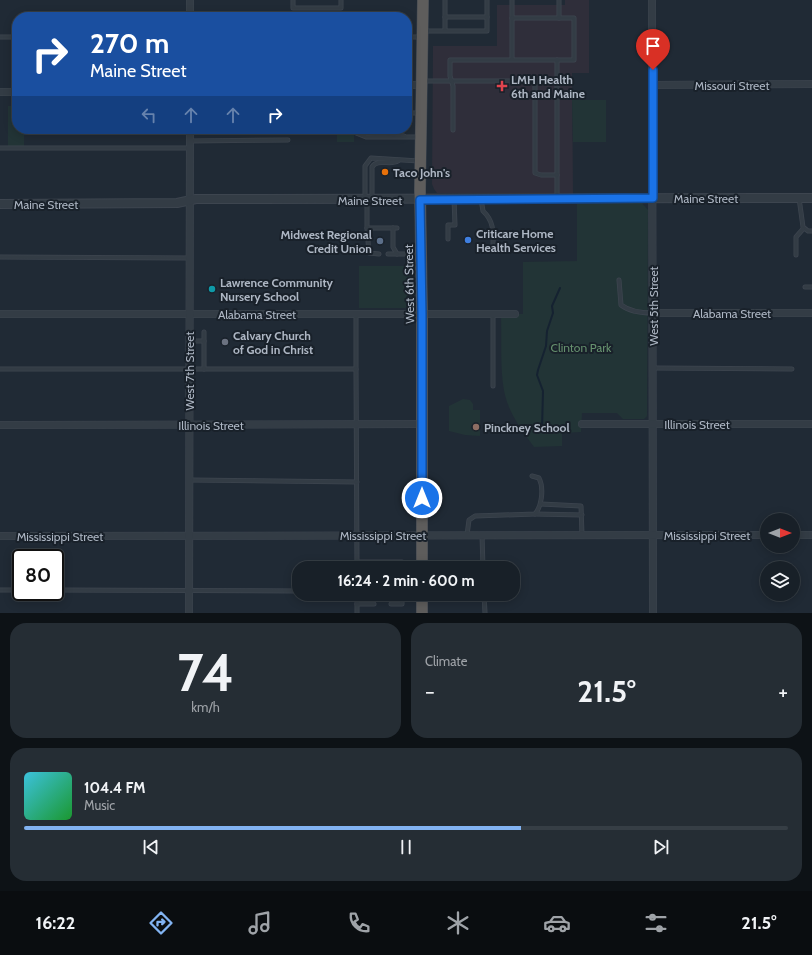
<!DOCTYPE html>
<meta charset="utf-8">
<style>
:root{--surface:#182028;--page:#252d34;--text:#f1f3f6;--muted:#9fa3a8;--line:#363e45;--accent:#82b3f2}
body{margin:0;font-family:Cabin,sans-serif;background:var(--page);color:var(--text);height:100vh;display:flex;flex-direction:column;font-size:15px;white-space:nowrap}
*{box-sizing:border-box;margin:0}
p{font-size:13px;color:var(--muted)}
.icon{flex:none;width:22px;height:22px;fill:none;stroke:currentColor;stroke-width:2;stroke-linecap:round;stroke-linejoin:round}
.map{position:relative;height:613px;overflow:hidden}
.panel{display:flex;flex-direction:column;gap:10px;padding:10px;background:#0d1216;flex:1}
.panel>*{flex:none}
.guide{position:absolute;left:12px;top:12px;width:400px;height:122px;border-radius:16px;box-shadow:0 2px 10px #0003,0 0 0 1px var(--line);background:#1a4fa0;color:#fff;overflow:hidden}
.needle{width:26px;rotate:90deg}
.fabs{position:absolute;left:760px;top:513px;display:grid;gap:8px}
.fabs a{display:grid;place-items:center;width:40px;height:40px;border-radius:50%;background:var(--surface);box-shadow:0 2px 10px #0003,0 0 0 1px var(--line);font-size:20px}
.speed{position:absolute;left:12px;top:549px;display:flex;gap:8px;font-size:20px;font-weight:700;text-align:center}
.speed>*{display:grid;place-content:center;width:52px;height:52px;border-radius:50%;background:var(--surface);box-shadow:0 2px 10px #0003,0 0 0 1px var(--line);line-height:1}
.speed .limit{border:2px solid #111;border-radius:6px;background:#fff;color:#111}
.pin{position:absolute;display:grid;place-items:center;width:34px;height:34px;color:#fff;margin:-41px -17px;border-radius:50% 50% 50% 0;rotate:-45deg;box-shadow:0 0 4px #0007}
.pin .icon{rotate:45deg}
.me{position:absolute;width:44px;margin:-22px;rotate:0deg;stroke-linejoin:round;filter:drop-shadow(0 0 3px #0008)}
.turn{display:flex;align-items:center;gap:14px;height:84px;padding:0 12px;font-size:18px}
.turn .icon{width:52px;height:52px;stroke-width:2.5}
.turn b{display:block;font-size:28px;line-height:34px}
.lanes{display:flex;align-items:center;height:38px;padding:0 12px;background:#0003;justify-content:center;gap:20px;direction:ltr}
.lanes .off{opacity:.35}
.big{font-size:30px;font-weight:700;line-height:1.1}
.panel .tile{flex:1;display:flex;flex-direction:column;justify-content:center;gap:6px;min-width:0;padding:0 14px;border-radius:16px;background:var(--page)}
.panel .dial{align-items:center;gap:0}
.dial b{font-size:52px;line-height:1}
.song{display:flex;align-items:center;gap:12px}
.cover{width:48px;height:48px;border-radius:6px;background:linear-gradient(135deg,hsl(190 70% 55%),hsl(130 70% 35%))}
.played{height:4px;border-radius:2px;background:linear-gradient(90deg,var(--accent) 65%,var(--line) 65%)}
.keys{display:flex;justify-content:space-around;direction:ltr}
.heat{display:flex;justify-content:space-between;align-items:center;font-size:22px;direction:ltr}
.panel .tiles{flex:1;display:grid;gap:10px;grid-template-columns:1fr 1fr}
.tile:last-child{grid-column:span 2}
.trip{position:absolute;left:292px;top:561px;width:228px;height:40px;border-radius:16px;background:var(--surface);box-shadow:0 2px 10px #0003,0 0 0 1px var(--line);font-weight:700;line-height:40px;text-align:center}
.menu{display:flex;height:64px;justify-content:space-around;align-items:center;background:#0a0d10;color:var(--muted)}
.menu .icon{width:28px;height:28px}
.menu .selected{color:var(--accent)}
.menu b{font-size:18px;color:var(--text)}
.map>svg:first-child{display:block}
.medical{fill:#2f2e3a}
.green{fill:#223436}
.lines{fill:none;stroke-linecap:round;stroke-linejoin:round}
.stream{stroke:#152231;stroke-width:2}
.service-casing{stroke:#3d454f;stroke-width:5}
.minor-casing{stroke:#3d454f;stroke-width:8}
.tertiary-casing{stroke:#3d454f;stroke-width:10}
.trunk-casing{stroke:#3e4650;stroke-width:12}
.service{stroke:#333c45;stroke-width:3.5}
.minor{stroke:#333c45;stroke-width:7}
.tertiary{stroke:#333c45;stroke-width:8}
.trunk{stroke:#5e5d5c;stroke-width:11}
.route-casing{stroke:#114b97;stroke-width:10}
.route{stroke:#1a73e8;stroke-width:7}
.health-dot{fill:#e0444e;stroke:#19212a;stroke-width:1.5}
.food-dot{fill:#e8710a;stroke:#19212a;stroke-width:1.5}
.shop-dot{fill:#3f7fe0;stroke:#19212a;stroke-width:1.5}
.service-dot{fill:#5c6f8a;stroke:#19212a;stroke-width:1.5}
.culture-dot{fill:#0f9aa8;stroke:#19212a;stroke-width:1.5}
.worship-dot{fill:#6b7280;stroke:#19212a;stroke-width:1.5}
.education-dot{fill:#8d6e63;stroke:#19212a;stroke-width:1.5}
.labels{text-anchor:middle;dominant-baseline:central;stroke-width:4;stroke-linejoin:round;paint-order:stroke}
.poi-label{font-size:12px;font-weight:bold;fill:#adb6c3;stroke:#19212a;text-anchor:start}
.street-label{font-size:12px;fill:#adb6c3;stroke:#19212a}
.park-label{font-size:12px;fill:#66916e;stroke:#19212a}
</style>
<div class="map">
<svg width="812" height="613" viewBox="0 0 812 613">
<rect width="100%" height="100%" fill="#202a35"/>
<polygon class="medical" points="565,0 589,0 589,73 572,73 573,194 437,193 434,189 432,184 433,46 497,46 497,5 565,5"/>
<g class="green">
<polygon points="572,100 606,100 606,142 573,142"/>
<polygon points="8,106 17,106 17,129 24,129 24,146 8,146"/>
<rect x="337" y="129" width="17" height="13"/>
<path d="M 642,203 L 648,210 L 647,416 L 644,419 L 623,419 L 617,413 L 582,413 L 581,432 L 562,433 L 562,446 L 534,447 C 524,433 513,419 507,402 C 499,378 502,343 501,318 L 516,318 L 516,314 L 523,314 L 523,262 L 577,261 L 577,204 Z"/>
<polygon points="359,266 410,266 410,301 408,306 405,308 359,308"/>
<polygon points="463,399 470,400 473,404 473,410 480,410 480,436 465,435 449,431 449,406"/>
</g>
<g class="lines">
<polyline class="stream" points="546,431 542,429 543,391 537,375 538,370 546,346 547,331 553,313 552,306 560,288"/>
<defs>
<g id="service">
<polyline points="293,0 293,8 341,8 341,0"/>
<polyline points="445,0 445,17"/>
<polyline points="512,0 512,18"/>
<polyline points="487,17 487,0"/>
<polyline points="559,18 559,0"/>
<path d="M 424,31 C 445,31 466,31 487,31 L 487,17 L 445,17 L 445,31"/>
<polyline points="0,37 17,37"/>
<polyline points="407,37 420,37"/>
<polyline points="557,60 557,199"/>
<polyline points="424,81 557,81"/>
<polyline points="535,81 535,173 541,175 557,175"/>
<polyline points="407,113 420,113"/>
<polyline points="356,129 356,133 366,137 420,137"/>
<path d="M 361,129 C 371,138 391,131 404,136"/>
<polyline points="453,130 453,86 450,76 450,60 574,60 574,18 512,18 512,60"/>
<polyline points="189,141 288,140"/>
<polyline points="0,148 189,148"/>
<polyline points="365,198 365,166 371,158 419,161"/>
<polyline points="799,198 803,227 808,231 812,231"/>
<path d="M 372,199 L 372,167 C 378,158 390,166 398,161"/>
<path d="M 481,199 L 483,211 C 495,222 493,234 493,250"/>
<polyline points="367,200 367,228 397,228"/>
<polyline points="367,228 369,253 379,254"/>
<polyline points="393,228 393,247 397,254 420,254"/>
<polyline points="448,239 448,225 455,225 454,199"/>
<polyline points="388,254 397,254"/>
<polyline points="796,255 796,237 803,229"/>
<polyline points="0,257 189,258"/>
<path d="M 619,280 L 621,305 C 630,312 642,313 653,313"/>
<polyline points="805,287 812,287"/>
<polyline points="356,314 356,369"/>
<polyline points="493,314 493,386"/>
<polyline points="189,341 204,341"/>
<polyline points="653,368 792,369"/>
<polyline points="0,369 356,369 357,568"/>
<polyline points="204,369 204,332"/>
<polyline points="190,480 357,482"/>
<polyline points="541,504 581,506 582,535"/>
<polyline points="535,514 582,515"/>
<path d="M 467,535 L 469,520 L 475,516 L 535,514 C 542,506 544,488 539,478 L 532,476"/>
<polyline points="482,535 483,568"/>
<polyline points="357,562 402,562 402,568"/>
<polyline points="0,590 21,590"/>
<polyline points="55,590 299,591"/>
<polyline points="357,594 357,613"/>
<polyline points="484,594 485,613"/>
<polyline points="357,604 374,604"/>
<polyline points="391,604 402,604 402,594"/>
</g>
<g id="minor">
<polyline points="190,0 190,17"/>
<polyline points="652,0 653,613"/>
<polyline points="407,85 422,85"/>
<polyline points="653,85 812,84"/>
<polyline points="0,92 17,92"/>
<polyline points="653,313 812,313"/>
<polyline points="0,314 515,314"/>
<polyline points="582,424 812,424"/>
<polyline points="0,425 422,424"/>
<polyline points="793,535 812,535"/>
<polyline points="0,536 767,535"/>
<polyline points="189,613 190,129"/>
</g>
<polyline id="tertiary" points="0,204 177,203 196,199 812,198"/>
<g id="trunk">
<polyline points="422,568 422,314 420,190 423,0"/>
<polyline points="422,594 422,613"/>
</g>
</defs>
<use href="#service" class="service-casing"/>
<use href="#minor" class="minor-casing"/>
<use href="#tertiary" class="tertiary-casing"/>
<use href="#trunk" class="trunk-casing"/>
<use href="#service" class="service"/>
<use href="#minor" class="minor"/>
<use href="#tertiary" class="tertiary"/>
<use href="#trunk" class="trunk"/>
</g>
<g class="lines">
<defs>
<polyline id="route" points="422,498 422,314 420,200 653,198 653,70"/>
</defs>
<use href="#route" class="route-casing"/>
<use href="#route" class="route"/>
</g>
<path class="health-dot" d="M500 80h4v4h4v4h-4v4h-4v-4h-4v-4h4z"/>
<circle class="food-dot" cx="385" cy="172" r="4"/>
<circle class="shop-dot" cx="468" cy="240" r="4"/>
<circle class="service-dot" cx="380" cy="241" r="4"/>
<circle class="culture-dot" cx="212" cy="289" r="4"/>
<circle class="worship-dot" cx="225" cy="342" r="4"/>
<circle class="education-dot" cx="476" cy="427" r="4"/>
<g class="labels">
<g class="poi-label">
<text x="511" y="79">LMH Health<tspan x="511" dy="14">6th and Maine</tspan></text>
<text x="393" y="172">Taco John's</text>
<text x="476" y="233">Criticare Home<tspan x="476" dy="14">Health Services</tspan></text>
<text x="372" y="234" text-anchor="end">Midwest Regional<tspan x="372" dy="14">Credit Union</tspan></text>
<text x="220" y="282">Lawrence Community<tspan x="220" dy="14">Nursery School</tspan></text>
<text x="233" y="335">Calvary Church<tspan x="233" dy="14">of God in Christ</tspan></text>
<text x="484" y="427">Pinckney School</text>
</g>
<g class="street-label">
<text x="732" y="85">Missouri Street</text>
<text x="706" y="198">Maine Street</text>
<text x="370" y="200">Maine Street</text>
<text x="46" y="204">Maine Street</text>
<text transform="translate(409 284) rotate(-91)">West 6th Street</text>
<text transform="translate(653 306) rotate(-90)">West 5th Street</text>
<text x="732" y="313">Alabama Street</text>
<text x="257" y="314">Alabama Street</text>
<text transform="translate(189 371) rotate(-90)">West 7th Street</text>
<text x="697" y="424">Illinois Street</text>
<text x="211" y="425">Illinois Street</text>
<text x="383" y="535">Mississippi Street</text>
<text x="707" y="535">Mississippi Street</text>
<text x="60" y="536">Mississippi Street</text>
</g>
<g class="park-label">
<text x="581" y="347">Clinton Park</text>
</g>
</g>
</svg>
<div class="fabs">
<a><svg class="needle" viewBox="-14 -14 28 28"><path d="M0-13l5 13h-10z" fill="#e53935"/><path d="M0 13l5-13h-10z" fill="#9fa3a8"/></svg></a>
<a><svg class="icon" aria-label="layers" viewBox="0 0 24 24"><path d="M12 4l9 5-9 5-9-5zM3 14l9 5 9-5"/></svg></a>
</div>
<div class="speed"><div class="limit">80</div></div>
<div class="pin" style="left:653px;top:70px;background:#d93025"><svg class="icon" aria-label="arrive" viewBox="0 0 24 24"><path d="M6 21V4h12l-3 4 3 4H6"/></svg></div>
<svg class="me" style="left:422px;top:498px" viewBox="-20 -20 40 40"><circle r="17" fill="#1a73e8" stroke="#fff" stroke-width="3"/><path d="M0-11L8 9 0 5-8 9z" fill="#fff"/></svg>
<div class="trip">16:24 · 2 min · 600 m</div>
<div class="guide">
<div class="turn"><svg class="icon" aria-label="right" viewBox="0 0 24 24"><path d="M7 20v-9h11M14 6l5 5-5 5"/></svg><div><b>270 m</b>Maine Street</div></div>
<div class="lanes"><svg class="icon off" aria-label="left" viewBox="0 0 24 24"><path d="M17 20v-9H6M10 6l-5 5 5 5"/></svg><svg class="icon off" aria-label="ahead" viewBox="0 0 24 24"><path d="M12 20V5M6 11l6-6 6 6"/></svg><svg class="icon off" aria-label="ahead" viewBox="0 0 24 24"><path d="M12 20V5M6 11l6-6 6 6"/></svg><svg class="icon" aria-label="right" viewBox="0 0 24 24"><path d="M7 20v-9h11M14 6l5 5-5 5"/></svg></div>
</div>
</div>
<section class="panel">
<div class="tiles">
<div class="tile dial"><b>74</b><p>km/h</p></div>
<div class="tile"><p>Climate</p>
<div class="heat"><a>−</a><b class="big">21.5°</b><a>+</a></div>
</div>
<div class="tile">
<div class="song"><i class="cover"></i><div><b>104.4 FM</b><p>Music</p></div></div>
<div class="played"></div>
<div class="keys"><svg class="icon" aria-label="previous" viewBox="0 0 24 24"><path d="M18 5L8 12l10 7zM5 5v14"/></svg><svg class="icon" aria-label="pause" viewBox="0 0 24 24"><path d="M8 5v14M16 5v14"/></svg><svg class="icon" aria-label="next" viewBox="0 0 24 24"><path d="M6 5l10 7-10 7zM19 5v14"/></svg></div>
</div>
</div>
</section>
<nav class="menu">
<b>16:22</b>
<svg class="icon selected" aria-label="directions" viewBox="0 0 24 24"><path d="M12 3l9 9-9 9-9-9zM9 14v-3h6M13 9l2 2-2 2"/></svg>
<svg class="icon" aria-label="music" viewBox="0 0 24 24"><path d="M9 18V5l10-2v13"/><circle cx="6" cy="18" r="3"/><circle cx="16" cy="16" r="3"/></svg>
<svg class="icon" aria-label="phone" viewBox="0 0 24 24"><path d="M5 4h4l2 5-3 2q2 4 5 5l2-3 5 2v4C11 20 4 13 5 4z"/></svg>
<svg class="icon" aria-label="climate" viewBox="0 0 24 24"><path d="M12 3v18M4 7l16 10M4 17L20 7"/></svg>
<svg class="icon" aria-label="car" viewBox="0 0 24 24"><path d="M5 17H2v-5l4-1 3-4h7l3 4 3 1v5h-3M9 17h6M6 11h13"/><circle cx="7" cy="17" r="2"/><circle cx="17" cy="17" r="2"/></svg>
<svg class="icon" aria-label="filters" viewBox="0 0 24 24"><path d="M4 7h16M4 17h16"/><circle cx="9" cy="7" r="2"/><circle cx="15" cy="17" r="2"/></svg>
<b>21.5°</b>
</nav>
